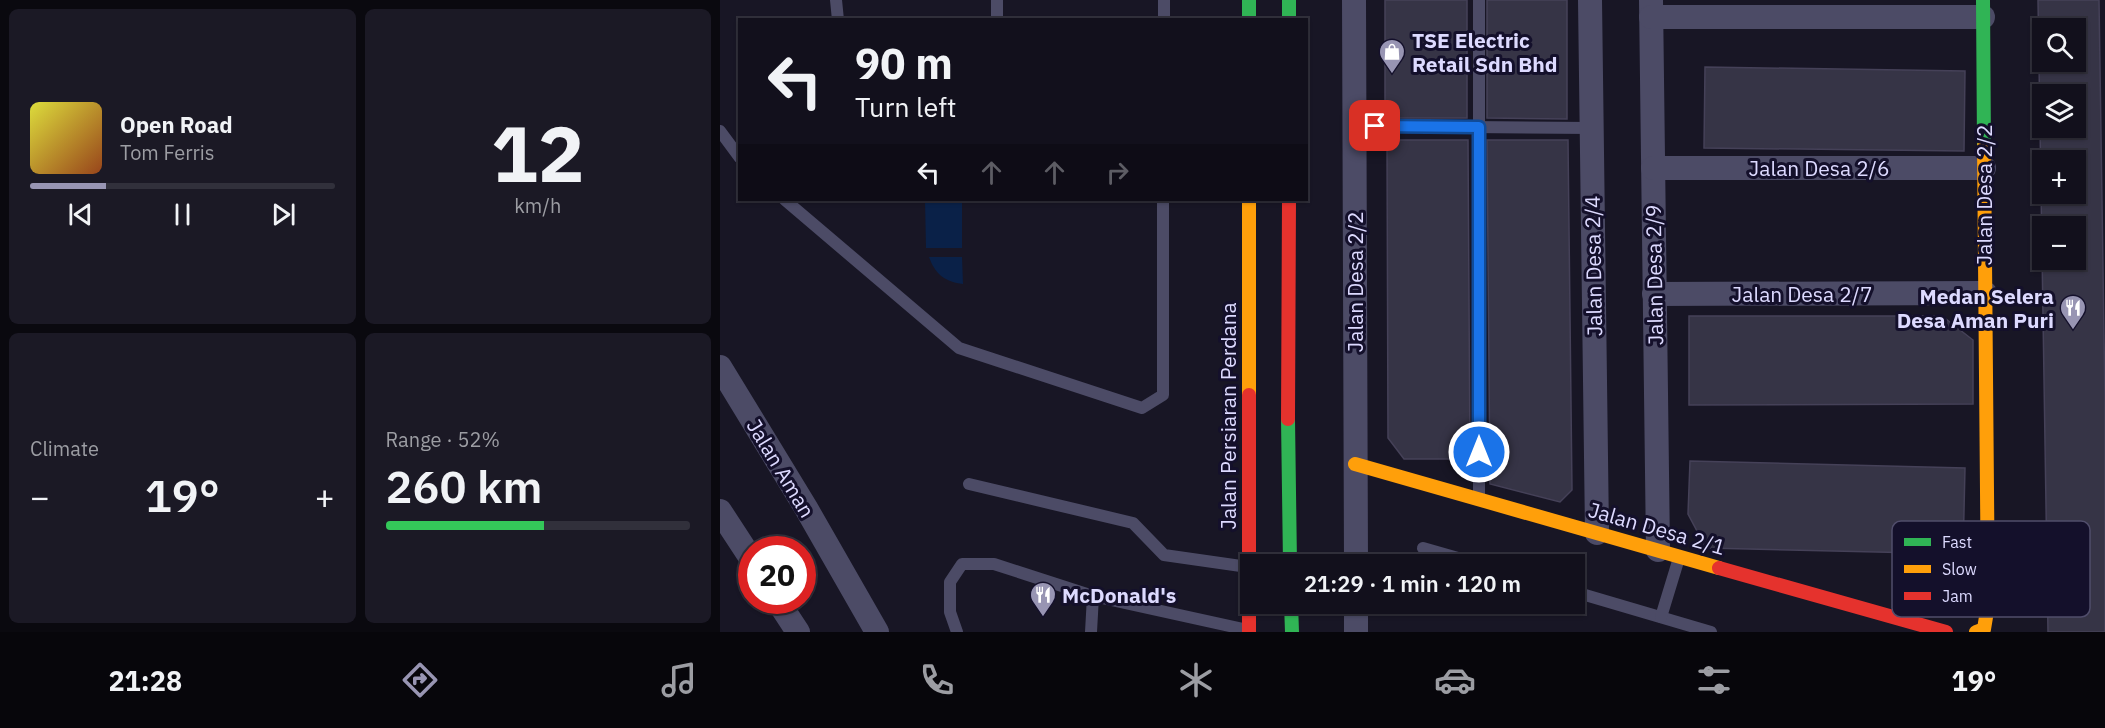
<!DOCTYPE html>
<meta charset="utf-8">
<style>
:root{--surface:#12101c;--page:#1b1925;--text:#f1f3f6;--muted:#9c9da3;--line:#31303b;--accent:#9895b3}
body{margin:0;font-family:"IBM Plex Sans",sans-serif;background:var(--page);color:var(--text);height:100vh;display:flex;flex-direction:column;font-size:22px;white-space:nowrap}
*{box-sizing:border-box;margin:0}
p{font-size:20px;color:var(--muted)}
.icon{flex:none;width:33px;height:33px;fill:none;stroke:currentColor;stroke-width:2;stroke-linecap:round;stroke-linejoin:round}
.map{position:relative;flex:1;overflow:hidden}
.sheet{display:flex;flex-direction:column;gap:9px;padding:9px;background:#0a090f;width:720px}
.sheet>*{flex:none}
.hud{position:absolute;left:18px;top:18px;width:570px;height:183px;border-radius:0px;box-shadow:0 2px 4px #0004,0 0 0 2px var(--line);background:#12101c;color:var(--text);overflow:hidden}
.fabs{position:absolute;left:1312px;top:18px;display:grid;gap:12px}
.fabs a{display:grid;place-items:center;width:54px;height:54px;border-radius:0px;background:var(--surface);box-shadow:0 2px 4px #0004,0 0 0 2px var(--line);font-size:30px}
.speed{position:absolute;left:18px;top:536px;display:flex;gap:12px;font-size:30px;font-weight:700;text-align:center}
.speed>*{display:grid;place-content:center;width:78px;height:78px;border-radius:50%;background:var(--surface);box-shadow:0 2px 4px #0004,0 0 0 2px var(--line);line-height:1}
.speed .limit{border:9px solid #d22;background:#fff;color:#111}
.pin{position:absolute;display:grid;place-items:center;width:51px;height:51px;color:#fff;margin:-26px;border-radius:12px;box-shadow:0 3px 9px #0006}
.me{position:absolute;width:66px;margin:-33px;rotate:0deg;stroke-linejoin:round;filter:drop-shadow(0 0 4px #0008)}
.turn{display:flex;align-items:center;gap:21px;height:126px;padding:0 18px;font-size:27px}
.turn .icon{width:78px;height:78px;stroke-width:2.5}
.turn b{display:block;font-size:42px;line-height:51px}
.lanes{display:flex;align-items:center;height:57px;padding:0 18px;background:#0003;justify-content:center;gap:30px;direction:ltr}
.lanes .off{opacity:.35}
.big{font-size:45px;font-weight:600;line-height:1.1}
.sheet .card{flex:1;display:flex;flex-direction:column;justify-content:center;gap:9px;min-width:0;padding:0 21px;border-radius:9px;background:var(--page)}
.sheet .dial{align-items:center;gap:0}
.dial b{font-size:78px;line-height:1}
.song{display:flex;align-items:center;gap:18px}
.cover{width:72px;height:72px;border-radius:9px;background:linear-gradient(135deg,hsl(60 70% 55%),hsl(20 70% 35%))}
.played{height:6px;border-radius:3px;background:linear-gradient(90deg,var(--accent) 25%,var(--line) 25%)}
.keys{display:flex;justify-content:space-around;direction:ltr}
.heat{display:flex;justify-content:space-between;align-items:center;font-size:33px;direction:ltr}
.charge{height:9px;border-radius:4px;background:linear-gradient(90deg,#34c759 52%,var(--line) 0)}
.sheet .tiles{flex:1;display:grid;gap:9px;grid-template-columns:repeat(2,1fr)}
.trip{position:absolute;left:520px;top:554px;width:345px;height:60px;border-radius:0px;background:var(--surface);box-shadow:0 2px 4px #0004,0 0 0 2px var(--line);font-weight:600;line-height:60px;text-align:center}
.dock{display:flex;height:96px;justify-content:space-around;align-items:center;background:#07060b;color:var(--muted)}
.dock .icon{width:42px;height:42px}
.dock .on{color:var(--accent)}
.dock b{font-size:27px;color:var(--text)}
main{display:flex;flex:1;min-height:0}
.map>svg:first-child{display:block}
.water{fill:#0a2148}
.building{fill:#363446;stroke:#454158;stroke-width:1.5;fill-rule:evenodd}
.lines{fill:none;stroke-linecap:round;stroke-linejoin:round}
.lane{stroke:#4c4b66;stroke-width:12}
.street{stroke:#4c4b66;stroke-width:24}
.fast{stroke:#30b455;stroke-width:14}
.slow{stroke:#ff9f0a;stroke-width:14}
.jam{stroke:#e5322d;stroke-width:14}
.route-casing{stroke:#114b97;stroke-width:15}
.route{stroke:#1a73e8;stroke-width:10}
.labels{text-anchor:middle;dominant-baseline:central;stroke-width:6;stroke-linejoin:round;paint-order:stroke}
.poi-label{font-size:21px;font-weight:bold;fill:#dddaff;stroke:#14102b;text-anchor:start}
.street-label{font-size:21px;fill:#dddaff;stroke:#14102b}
.key{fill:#14102b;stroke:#504d6b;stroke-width:1.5}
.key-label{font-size:16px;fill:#dddaff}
</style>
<main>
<section class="sheet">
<div class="tiles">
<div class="card">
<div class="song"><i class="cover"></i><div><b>Open Road</b><p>Tom Ferris</p></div></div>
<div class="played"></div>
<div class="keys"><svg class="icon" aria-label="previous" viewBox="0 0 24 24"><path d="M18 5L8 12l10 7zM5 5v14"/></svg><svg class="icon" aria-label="pause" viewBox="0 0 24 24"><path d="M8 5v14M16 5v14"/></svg><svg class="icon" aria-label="next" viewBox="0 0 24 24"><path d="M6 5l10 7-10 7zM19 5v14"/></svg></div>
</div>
<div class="card dial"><b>12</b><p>km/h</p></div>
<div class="card"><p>Climate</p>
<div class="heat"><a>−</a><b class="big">19°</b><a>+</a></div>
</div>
<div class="card"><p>Range · 52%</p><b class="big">260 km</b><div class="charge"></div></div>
</div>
</section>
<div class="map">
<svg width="1385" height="632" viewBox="0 0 1385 632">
<rect width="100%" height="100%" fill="#181625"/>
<g class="water">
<polygon points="205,200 242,200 242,248 206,248"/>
<path d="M 209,257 L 242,257 L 243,284 C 225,282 215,274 209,257 Z"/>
</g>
<g class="building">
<rect x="665" y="0" width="82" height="118"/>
<polygon points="767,0 847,0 847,119 767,118"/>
<path d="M 1318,0 L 1379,0 L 1385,402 L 1385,632 L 1328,632 ZM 1323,28 L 1356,28 L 1356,62 L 1323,62 ZM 1323,94 L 1356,94 L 1356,128 L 1323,128 ZM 1323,160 L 1356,160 L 1356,194 L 1323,194 ZM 1323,226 L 1356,226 L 1356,260 L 1323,260 Z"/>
<polygon points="985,67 1245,71 1244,151 984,148"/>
<polygon points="667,140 748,140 750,459 684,459 668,438"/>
<polygon points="767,140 848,140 852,490 840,502 770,484"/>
<polygon points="969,316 1222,316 1253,340 1253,404 969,405"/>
<polygon points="970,461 1245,468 1243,554 986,548 968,514"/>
</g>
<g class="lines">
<g class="lane">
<polyline points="116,0 118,20"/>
<polyline points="759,0 759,497"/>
<polyline points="277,20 277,0"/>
<polyline points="444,20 444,0"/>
<polyline points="635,126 872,128"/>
<polyline points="0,131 20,158"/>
<polyline points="65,200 239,348 422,408 443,395 443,200"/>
<polyline points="249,484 413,523 444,555 528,567"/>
<polyline points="703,548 759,564"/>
<polyline points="855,592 991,632"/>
<polyline points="941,617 959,558"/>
<polyline points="237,632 230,612 230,582 242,564 274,564 373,596"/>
<polyline points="371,632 373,596 528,630"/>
</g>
<g class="street">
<polyline points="634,0 636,564"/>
<polyline points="870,0 877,533"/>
<polyline points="931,0 938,550"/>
<polyline points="931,17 1263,17"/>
<polyline points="933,168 1264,168"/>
<polyline points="934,294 1265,293"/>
<polyline points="0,367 86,508 157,632"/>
<polyline points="0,511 32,560"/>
<polyline points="57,600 78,632"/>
<polyline points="636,603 636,632"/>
</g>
<g class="fast">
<polyline points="529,0 529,20"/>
<polyline points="569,0 569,20"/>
<polyline points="1263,0 1264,146"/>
<polyline points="568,419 570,564"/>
<polyline points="571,603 572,632"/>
</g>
<g class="slow">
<polyline points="529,200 529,395"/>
<polyline points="635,464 999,568"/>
<polyline points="1256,632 1264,629 1268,605 1264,146"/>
</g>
<g class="jam">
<polyline points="529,395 529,632"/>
<polyline points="568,419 569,200"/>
<polyline points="999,568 1226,632"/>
</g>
</g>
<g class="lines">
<defs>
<polyline id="route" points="655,126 759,127 759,452"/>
</defs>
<use href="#route" class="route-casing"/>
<use href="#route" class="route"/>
</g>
<defs>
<symbol id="shop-pin" viewBox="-11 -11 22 30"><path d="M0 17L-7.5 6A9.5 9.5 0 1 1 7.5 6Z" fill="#9895b3" stroke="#14102b"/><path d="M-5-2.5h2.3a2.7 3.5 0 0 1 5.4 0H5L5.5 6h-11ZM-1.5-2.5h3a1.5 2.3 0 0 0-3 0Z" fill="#fff"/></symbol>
<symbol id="restaurant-pin" viewBox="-11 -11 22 30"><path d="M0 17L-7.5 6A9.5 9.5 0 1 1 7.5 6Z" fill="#9895b3" stroke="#14102b"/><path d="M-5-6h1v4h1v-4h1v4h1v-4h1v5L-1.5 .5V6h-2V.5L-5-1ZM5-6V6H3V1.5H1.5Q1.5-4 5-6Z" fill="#fff"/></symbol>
</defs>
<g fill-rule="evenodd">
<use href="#shop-pin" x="657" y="37" width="30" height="40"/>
<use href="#restaurant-pin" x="1338" y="293" width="30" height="40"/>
<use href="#restaurant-pin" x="308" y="580" width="30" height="40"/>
</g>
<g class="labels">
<g class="poi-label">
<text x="692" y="40">TSE Electric<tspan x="692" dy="24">Retail Sdn Bhd</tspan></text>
<text x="1334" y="296" text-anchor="end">Medan Selera<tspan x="1334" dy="24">Desa Aman Puri</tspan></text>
<text x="342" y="595">McDonald's</text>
</g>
<g class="street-label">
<text x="1099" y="168">Jalan Desa 2/6</text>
<text transform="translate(1264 195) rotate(-90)">Jalan Desa 2/2</text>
<text transform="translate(873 266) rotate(-91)">Jalan Desa 2/4</text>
<text transform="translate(934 275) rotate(-91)">Jalan Desa 2/9</text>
<text transform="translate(635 282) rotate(-90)">Jalan Desa 2/2</text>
<text x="1082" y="294">Jalan Desa 2/7</text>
<text transform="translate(508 416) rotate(-90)">Jalan Persiaran Perdana</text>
<text transform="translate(61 468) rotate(59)">Jalan Aman</text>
<text transform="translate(937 528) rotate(16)">Jalan Desa 2/1</text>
</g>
</g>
<rect x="1172" y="521" width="198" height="96" rx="9" class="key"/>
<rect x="1184" y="538" width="27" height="8" fill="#30b455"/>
<rect x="1184" y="565" width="27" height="8" fill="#ff9f0a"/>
<rect x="1184" y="592" width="27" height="8" fill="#e5322d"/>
<g class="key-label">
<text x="1222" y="548">Fast</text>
<text x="1222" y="575">Slow</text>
<text x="1222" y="602">Jam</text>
</g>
</svg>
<div class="fabs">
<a><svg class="icon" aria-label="search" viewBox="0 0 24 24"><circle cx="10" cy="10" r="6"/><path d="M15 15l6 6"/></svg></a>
<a><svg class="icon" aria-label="layers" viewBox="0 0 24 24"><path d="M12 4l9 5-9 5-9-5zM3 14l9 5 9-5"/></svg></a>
<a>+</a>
<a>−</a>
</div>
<div class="speed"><div class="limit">20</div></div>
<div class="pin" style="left:655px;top:126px;background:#d93025"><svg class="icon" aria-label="arrive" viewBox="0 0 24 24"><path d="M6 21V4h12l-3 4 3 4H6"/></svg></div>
<svg class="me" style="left:759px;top:452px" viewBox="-20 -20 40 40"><circle r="17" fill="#1a73e8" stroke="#fff" stroke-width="3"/><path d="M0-11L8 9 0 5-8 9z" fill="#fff"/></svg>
<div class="trip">21:29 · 1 min · 120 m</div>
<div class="hud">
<div class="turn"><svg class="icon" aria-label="left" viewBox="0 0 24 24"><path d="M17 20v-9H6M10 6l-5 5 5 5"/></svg><div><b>90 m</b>Turn left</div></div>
<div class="lanes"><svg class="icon" aria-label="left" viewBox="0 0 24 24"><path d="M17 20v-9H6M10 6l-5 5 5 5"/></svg><svg class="icon off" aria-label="ahead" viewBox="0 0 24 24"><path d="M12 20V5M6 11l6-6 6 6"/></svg><svg class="icon off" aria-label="ahead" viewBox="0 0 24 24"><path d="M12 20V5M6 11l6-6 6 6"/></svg><svg class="icon off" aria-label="right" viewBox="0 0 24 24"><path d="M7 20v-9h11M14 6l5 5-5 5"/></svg></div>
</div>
</div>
</main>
<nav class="dock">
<b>21:28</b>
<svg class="icon on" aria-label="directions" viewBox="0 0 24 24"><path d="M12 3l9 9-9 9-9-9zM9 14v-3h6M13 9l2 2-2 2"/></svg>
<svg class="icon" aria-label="music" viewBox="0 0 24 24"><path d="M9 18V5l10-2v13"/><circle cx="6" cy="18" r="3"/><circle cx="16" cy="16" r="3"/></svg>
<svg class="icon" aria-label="phone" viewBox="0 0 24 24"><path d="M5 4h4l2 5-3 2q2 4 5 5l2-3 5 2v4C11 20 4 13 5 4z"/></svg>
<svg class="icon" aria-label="climate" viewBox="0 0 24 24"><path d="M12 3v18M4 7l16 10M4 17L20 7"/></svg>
<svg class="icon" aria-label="car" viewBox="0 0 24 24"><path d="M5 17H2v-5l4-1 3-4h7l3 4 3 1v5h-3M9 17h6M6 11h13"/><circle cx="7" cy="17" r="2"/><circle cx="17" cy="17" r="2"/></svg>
<svg class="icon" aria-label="filters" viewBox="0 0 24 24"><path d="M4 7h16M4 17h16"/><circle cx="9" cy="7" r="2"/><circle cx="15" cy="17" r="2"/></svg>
<b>19°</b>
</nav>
